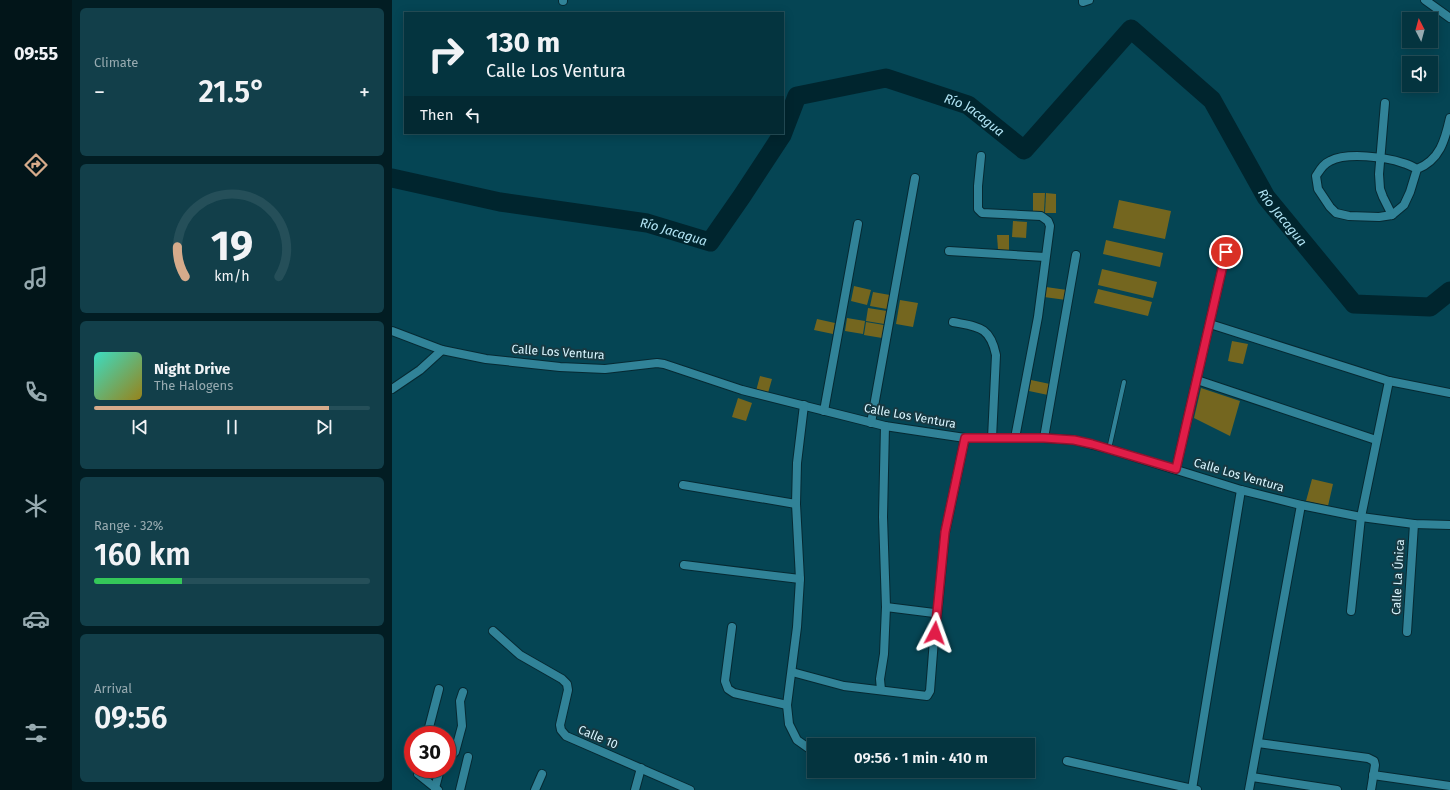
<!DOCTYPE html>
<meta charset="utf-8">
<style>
:root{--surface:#04343f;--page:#123f4a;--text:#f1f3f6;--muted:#97aab0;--line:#254f59;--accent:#d6ab8b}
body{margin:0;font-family:"Fira Sans",sans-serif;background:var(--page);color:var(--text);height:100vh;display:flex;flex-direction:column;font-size:15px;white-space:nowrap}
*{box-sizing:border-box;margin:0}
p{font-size:13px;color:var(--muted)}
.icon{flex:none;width:22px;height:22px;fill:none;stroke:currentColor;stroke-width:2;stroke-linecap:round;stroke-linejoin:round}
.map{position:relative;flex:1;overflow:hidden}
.sheet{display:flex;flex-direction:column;gap:8px;padding:8px;background:#021d23;width:320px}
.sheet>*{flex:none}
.guide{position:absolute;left:12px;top:12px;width:380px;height:122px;border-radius:0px;box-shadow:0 2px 10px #0003,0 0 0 1px var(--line);background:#04343f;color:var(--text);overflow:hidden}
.needle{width:26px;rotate:354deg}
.buttons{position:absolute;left:1010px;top:12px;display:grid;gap:8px}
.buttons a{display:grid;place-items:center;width:36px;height:36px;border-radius:0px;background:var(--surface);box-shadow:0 2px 10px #0003,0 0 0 1px var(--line);font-size:20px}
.speed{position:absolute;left:12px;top:726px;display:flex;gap:8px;font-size:20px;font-weight:700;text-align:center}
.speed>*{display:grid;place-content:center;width:52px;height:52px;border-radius:50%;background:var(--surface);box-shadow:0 2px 10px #0003,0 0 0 1px var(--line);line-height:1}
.speed .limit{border:6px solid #d22;background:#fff;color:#111}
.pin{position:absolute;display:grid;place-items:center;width:34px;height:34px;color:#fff;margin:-17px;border:2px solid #fff;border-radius:50%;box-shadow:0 1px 4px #0007}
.me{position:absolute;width:44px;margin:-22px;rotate:4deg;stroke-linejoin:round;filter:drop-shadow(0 0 3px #0008)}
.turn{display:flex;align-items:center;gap:14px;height:84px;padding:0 16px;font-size:18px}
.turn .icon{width:52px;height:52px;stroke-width:2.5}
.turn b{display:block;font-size:28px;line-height:34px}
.then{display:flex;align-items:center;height:38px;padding:0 16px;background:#0003;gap:8px;font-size:15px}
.big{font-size:30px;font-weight:600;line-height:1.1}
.sheet .tile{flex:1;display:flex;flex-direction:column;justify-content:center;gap:6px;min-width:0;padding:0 14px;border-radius:6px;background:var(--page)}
.sheet .dial{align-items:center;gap:0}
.dial svg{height:104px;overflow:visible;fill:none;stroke:var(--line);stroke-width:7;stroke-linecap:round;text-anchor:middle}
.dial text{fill:var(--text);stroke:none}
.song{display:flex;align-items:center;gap:12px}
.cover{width:48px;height:48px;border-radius:6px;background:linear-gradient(135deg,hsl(170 70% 55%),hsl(50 70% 35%))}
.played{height:4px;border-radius:2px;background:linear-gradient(90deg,var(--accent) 85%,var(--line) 85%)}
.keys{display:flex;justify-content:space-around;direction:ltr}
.heat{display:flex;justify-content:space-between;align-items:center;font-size:22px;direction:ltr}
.charge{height:6px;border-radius:3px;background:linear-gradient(90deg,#34c759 32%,var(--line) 0)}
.trip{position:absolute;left:415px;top:738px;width:228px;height:40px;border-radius:0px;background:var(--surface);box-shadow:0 2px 10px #0003,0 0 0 1px var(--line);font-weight:600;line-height:40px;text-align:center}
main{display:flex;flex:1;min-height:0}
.tabs{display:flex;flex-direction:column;width:72px;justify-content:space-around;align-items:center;background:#021519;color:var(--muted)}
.tabs .icon{width:28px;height:28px}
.tabs .on{color:var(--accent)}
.tabs b{font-size:18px;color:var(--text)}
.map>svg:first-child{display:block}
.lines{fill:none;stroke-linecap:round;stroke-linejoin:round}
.river{stroke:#00252e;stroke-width:19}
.building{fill:#74661f}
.service-casing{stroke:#062932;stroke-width:5.5}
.minor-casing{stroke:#062932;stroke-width:10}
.service{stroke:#318398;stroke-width:4}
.minor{stroke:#318398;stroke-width:8}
.route-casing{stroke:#92132f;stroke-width:10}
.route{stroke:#e11d48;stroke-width:7}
.labels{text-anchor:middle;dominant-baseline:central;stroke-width:4;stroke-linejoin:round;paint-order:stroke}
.street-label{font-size:12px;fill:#daf6ff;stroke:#173942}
.water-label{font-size:13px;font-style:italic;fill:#b2e6f6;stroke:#173942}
</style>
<main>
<nav class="tabs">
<b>09:55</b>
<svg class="icon on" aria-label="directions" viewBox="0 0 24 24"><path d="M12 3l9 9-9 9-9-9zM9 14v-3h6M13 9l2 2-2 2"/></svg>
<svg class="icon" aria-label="music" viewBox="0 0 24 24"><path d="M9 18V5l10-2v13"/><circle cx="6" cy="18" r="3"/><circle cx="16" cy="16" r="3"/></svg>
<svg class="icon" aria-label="phone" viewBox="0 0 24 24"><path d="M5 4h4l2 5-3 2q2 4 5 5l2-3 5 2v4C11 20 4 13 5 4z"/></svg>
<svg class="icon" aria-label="climate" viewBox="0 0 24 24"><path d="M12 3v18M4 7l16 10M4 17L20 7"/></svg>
<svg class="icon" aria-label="car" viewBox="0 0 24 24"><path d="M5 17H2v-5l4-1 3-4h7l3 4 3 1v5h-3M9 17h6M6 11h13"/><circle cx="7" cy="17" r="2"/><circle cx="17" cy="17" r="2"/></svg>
<svg class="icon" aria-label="filters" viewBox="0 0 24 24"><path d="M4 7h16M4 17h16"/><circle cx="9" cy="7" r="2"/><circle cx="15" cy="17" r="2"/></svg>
</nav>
<section class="sheet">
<div class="tile"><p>Climate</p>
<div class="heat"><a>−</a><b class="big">21.5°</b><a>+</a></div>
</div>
<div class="tile dial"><svg viewBox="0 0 100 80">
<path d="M14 69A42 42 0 1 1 86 69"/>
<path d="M14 69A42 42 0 0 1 8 46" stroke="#d6ab8b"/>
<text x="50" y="56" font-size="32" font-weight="700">19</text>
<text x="50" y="72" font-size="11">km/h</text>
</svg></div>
<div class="tile">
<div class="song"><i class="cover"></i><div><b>Night Drive</b><p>The Halogens</p></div></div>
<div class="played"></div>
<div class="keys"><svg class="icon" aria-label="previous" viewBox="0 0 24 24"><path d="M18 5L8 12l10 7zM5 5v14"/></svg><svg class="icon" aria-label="pause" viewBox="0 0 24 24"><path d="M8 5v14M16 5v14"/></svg><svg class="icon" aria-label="next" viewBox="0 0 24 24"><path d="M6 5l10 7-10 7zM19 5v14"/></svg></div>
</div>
<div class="tile"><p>Range · 32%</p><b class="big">160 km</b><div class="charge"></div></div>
<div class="tile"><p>Arrival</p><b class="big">09:56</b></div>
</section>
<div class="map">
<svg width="1058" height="790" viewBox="0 0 1058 790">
<rect width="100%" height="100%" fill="#054554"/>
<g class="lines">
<path class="river" id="s1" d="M 0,178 L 108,202 L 255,223 L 318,242 L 350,196 L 390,135 L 405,96 L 494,78 L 576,105 L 632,150 L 739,29 L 820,100 L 874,197 L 962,304 L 1038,307 L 1058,291"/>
</g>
<g class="building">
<polygon points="641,193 653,193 652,212 641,212"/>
<polygon points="654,193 664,194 664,213 653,213"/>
<polygon points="727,200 779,211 773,239 721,228"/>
<polygon points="621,221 635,222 634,238 620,237"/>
<polygon points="605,235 617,235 617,250 606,250"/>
<polygon points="714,240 771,253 768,267 711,254"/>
<polygon points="710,269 765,282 761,298 706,285"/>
<polygon points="462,286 479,290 475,305 459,301"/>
<polygon points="654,287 675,290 674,300 652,297"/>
<polygon points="706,289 760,302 756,316 702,303"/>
<polygon points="481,292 498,295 495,309 478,306"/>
<polygon points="508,300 526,303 521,327 504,324"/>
<polygon points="476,308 495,311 492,324 474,321"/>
<polygon points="455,318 473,321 471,334 453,331"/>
<polygon points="425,319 443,323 441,334 422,330"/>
<polygon points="474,322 492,325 490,338 472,335"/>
<polygon points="840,341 856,344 851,364 836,361"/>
<polygon points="368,376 380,379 376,393 364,391"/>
<polygon points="639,380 658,384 656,395 637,391"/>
<polygon points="809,388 848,401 838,436 802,418"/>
<polygon points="346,398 360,403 354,421 340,417"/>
<polygon points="920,479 941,484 936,506 914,501"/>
</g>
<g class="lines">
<defs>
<polyline id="service" points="717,449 732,382"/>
<g id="minor">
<polyline points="171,0 171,1"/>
<polyline points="691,0 691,2 697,0"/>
<polyline points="1033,0 1058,18"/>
<polyline points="993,103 987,174 988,189 991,197 1000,215"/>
<polyline points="589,156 586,186 586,209 590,213 649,216 656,221 658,226 646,317 623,438"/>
<path d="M 1025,169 L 1018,192 L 1012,205 L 1000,215 L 987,217 L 957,216 L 944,213 L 938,207 L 926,189 L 924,176 C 928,170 931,164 938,161 C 955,152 994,157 1011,163 C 1016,164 1021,167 1025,169 C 1048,160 1053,140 1058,118"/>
<polyline points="557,251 653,257"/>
<path d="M 561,322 C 586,327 598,326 604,355 L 600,438"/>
<polyline points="818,324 997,381 1058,393"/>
<polyline points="0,331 50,350 94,359 168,367 213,369 265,363 272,364 350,390 493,426 573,438 652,438 682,440 717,449 849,490 909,505 969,517 1022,524 1058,525"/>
<polyline points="805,380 984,440"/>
<polyline points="0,389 28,370 50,350"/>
<polyline points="412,405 405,463 404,504 408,579 405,627 395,705 397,724 405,740 422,752"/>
<polyline points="432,411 466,224"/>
<polyline points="479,423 523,178"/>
<polyline points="652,438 684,255"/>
<polyline points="784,469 834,252"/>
<polyline points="291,485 404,504"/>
<polyline points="292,565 408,579"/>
<polyline points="959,611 969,517 997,381"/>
<polyline points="545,616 553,533 573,438"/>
<polyline points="340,627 333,681 336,689 342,693 395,705"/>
<polyline points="101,631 128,655 170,679 175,684 176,690 168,725 169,730 174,736 298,790"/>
<polyline points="1015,632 1022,524"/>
<polyline points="400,672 452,686 535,696 538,691 544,614 542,613 494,607"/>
<polyline points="489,690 488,679 492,654 494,607 491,517 493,426"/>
<polyline points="35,735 47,689"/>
<polyline points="866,743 976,758 982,761 983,765 979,790"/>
<polyline points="55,760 63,752 70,726 68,701 71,692"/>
<polyline points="675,761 805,790"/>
<polyline points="27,769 26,774 46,790"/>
<polyline points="981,775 1058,786"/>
<polyline points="860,777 945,790"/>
<polyline points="43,788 48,769"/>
<polyline points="800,789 849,490"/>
<polyline points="68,790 76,757"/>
<polyline points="143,790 150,774"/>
<polyline points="243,790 249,768"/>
<polyline points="857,790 909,505"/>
</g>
</defs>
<use href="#service" class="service-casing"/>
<use href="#minor" class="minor-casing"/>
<use href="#service" class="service"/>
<use href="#minor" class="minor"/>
</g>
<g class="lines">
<defs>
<polyline id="route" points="543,633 553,532 573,438 652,438 682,440 700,444 784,469 834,252"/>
</defs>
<use href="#route" class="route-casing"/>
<use href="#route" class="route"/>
</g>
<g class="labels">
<g class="street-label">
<text transform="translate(166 352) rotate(4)">Calle Los Ventura</text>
<text transform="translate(518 416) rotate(10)">Calle Los Ventura</text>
<text transform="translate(847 475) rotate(16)">Calle Los Ventura</text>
<text transform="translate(1006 577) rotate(-87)">Calle La Única</text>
<text transform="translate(206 737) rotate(23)">Calle 10</text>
</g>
<g class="water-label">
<text stroke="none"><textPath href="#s1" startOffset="683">Río Jacagua</textPath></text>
<text stroke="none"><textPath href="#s1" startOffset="1151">Río Jacagua</textPath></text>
<text stroke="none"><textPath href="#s1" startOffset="287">Río Jacagua</textPath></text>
</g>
</g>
</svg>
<div class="buttons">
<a><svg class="needle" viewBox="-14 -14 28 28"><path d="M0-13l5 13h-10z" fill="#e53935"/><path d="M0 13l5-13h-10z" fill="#97aab0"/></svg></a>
<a><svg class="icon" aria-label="sound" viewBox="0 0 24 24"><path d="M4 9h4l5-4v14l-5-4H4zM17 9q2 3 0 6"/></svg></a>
</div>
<div class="speed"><div class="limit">30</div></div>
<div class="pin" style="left:834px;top:252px;background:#d93025"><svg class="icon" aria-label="arrive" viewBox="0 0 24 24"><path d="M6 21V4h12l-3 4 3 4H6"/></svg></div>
<svg class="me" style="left:543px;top:633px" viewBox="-20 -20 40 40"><path d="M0-17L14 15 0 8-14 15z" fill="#e11d48" stroke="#fff" stroke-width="4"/></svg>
<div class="trip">09:56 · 1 min · 410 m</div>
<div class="guide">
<div class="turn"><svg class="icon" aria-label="right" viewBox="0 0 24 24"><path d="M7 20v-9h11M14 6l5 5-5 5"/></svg><div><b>130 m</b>Calle Los Ventura</div></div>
<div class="then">Then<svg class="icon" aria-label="left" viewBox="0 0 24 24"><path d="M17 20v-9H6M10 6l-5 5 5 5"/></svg></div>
</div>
</div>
</main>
